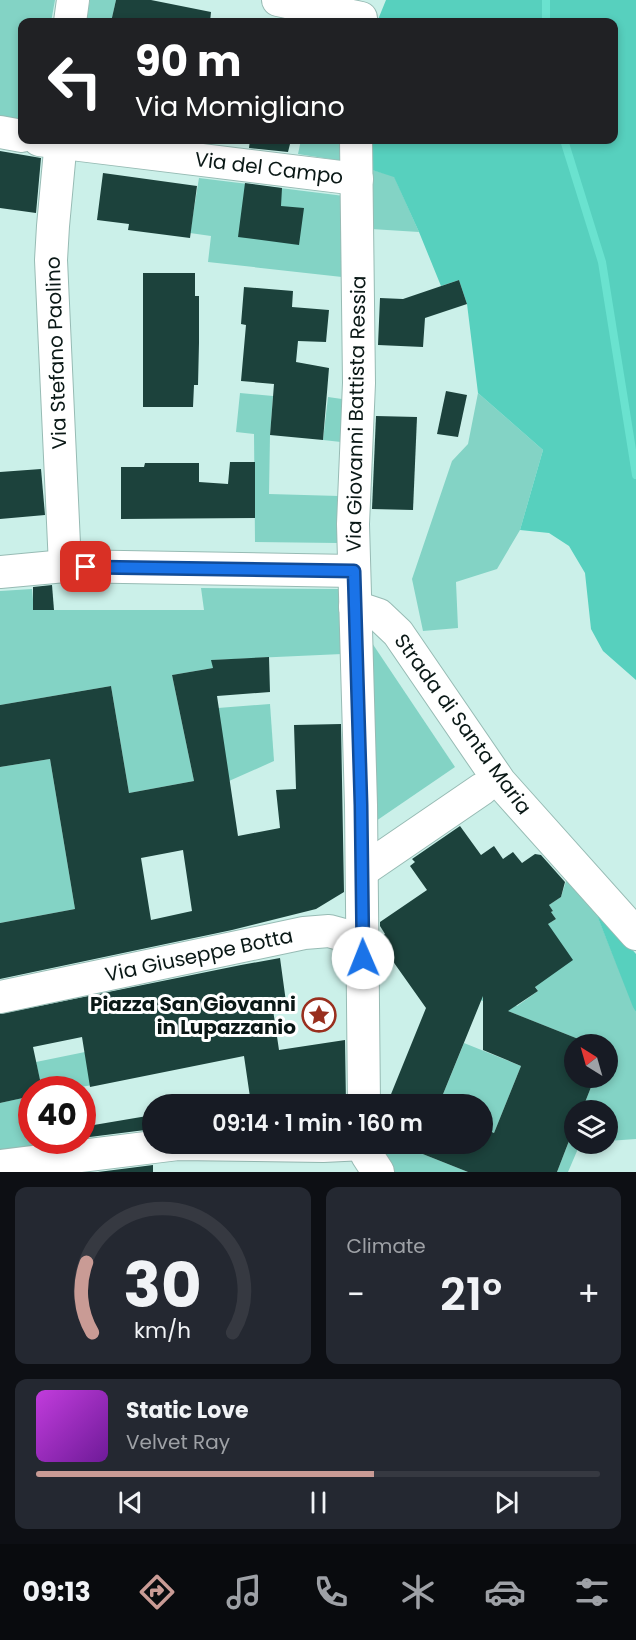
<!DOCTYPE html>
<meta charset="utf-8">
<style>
:root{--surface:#171b24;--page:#242831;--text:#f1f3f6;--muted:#9ea1a6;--line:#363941;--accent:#c99b95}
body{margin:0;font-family:Poppins,sans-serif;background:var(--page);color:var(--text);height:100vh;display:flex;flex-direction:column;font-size:22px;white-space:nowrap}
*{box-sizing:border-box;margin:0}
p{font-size:20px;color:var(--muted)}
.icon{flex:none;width:33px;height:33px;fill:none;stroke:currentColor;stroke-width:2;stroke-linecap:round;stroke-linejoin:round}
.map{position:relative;height:1172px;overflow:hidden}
.panel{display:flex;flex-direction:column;gap:15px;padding:15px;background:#0d0f14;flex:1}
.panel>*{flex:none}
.top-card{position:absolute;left:18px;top:18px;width:600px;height:126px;border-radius:12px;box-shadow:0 3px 9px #0003;background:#202124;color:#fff;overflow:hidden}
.needle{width:39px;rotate:323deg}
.controls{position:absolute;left:564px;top:1034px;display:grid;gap:12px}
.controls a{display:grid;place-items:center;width:54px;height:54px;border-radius:50%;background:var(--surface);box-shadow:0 3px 9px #0003;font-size:30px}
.speed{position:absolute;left:18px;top:1076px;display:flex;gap:12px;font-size:30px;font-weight:700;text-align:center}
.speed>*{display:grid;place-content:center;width:78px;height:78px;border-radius:50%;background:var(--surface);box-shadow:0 3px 9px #0003;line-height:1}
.speed .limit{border:9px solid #d22;background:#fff;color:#111}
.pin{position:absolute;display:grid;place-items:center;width:51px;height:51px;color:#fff;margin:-26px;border-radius:12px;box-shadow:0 3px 9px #0006}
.me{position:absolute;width:66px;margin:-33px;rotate:359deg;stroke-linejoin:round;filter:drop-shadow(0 0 4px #0008)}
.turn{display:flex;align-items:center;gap:21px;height:126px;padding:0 18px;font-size:27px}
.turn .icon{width:78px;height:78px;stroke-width:2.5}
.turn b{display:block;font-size:42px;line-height:51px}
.big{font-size:45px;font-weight:600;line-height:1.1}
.panel .card{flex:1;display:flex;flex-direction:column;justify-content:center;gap:9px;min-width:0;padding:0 21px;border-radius:12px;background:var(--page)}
.panel .dial{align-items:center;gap:0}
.dial svg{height:156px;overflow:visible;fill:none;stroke:var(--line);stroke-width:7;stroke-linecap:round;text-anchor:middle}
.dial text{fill:var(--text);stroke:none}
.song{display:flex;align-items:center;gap:18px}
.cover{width:72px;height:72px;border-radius:9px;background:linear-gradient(135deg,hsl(290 70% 55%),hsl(280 70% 35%))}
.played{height:6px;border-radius:3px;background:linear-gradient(90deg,var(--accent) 60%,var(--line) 60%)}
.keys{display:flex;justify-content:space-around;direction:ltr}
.heat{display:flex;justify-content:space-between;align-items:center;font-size:33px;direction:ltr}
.panel .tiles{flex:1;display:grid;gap:15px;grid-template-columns:1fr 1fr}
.card:last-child{grid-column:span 2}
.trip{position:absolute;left:142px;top:1094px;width:351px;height:60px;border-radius:30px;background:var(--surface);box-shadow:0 3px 9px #0003;font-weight:600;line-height:60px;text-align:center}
.tabs{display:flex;height:96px;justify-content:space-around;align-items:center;background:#090b0e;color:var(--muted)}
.tabs .icon{width:42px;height:42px}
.tabs .on{color:var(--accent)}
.tabs b{font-size:27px;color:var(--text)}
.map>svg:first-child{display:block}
.green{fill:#83d3c5}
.forest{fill:#57d0be}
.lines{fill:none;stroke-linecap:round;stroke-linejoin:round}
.stream{stroke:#6ae2cf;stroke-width:8}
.building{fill:#1c423c;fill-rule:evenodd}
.minor-casing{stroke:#97bbb4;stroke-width:34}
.minor{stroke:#fff;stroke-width:32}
.route-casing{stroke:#114b97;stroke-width:15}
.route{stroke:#1a73e8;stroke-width:10}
.labels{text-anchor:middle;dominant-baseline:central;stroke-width:6;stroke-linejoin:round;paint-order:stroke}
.street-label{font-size:20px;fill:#0a1816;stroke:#fff}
.poi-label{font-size:20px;font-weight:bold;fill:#0a1816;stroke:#fff;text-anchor:end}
</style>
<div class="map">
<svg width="636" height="1172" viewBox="0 0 636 1172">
<rect width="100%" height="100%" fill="#cbf0e9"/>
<g class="green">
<polygon points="0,0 55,0 51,22 22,22 22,124 0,120"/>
<polygon points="90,0 116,0 111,22 86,22"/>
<polygon points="301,140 344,140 343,161 298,154"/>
<polygon points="369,169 394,176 419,232 371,229"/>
<polygon points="199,178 344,196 342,277 208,262 211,236 190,233"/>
<polygon points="240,393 273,396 270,435 269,494 339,496 338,543 255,542 254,434 236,432"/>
<polygon points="478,393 543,450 520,530 497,569 456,582 458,628 423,631 412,579 452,461 468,444"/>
<polygon points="328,397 342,399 341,442 323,440"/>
<polygon points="201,588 341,589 342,654 212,660 213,668 172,675 194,781 129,793 111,686 0,705 0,591 32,589 34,610 204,610"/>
<polygon points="370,640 455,767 376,821"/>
<polygon points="270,704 274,761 229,781 218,708"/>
<polygon points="50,759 75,909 0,923 0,767"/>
<polygon points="567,878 593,905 636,1012 636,1139 608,1141 608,1110 582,1110 595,1077 608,1077 608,1044 591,1044 470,996 490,981 517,1006 538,991 533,983 548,924 556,919 551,912 553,911 549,905 561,897"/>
<polygon points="464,1043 521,1066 494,1133 483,1128 483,1104 439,1104"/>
<polygon points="85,1052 104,1083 69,1089 42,1089 36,1062"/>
<polygon points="31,1096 32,1140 76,1140 77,1145 0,1157 0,1103"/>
<polygon points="574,1128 574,1143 590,1143 580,1144 568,1172 557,1172"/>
<polygon points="377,1143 395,1143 468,1172 392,1172"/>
</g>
<g class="forest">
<polygon points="386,0 636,0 636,680 603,651 591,629 585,573 569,546 549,533 520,530 543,450 478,393 467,304 459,280 441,286 419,232 394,177 369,169 369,140 614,140 614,22 377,22"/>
<polygon points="593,905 636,954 636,1012 633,1007"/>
</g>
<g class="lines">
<g class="stream">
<polyline points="546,22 546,0"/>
<polyline points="564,140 602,262 636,475"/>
</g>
</g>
<g class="building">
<polygon points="116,0 151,0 211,12 210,22 111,22"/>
<polygon points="250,140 291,140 288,152 249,148"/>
<polygon points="0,151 41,158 36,213 0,208"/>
<polygon points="103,173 197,186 190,238 128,230 129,224 97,220"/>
<polygon points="245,183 282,188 281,206 304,208 299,245 238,237"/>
<polygon points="143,273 195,273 195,296 199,296 199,343 198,385 194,385 193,407 143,407"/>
<polygon points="459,280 467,304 425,318 423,347 378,345 380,298 403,299"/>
<polygon points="244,287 293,291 292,307 329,310 326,342 298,341 296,362 329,368 323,440 270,435 274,384 241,381 246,325 241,324"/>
<polygon points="446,391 467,395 458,437 437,434"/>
<polygon points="376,416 417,417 413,510 372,509"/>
<polygon points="230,462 255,462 255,518 121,519 121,467 144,467 145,463 199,463 199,482 228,484"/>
<polygon points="41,469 45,515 0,519 0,472"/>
<polygon points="52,585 54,610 33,610 33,587"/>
<path d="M 269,657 L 270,692 L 217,696 L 238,836 L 280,828 L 276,790 L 296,789 L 294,725 L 341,724 L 344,892 L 316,909 L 232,930 L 0,979 L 0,923 L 75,909 L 50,759 L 0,767 L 0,705 L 111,686 L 129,793 L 194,781 L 172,675 L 213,668 L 211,660 ZM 183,850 L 192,911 L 151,920 L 141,858 Z"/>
<polygon points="460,826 481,855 494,846 503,859 513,852 522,863 535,854 541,855 565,882 561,897 549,905 553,911 551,912 556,919 548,924 573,960 535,987 538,991 508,1011 591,1044 574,1044 574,1077 595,1077 582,1110 574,1110 574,1128 557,1172 468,1172 395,1143 483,1143 483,1128 494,1133 521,1066 483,1050 483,996 439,1104 387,1104 426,1008 380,943 380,937 385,934 380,926 380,922 427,890 410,866 415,862 412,859"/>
<polygon points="280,958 286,1002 272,1003 279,1050 345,1040 346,1104 251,1104 244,1056 90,1087 82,1037 33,1047 42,1089 32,1089 32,1096 0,1103 0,1014 241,965"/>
<polygon points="153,1115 153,1129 82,1138 82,1127"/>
<polygon points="153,1165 153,1172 98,1172"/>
</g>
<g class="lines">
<defs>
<g id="minor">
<polyline points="278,0 361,18"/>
<polyline points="70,22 73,0"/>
<polyline points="0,132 22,136"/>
<polyline points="39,140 357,179"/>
<polyline points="61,140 53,226 51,260 65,566"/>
<polyline points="356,140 359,383 353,524 361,805 364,1104"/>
<polyline points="0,572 65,566 354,571"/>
<polyline points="355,607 379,615 398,633 500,782 636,934"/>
<polyline points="362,871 482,789"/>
<polyline points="0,997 304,933 329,931 362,940"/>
<polyline points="364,1143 367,1155 378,1172"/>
<polyline points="0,1166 178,1144 323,1146 364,1144"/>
</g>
</defs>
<use href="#minor" class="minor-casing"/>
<use href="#minor" class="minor"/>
</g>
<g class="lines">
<defs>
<polyline id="route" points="86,567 354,571 361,805 363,958"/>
</defs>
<use href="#route" class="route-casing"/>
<use href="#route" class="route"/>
</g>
<defs>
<symbol id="sight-ring" viewBox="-11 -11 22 22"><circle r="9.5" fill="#fff" stroke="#992f1e" stroke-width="1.5"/><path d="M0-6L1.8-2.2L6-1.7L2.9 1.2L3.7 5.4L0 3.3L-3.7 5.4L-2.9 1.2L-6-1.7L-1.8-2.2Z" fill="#992f1e"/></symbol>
</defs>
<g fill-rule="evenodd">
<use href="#sight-ring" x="300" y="996" width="38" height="38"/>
</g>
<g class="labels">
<g class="street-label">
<text transform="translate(269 168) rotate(7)">Via del Campo</text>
<text transform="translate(56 353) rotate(-92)">Via Stefano Paolino</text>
<text transform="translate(356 414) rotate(-89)">Via Giovanni Battista Ressia</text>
<text transform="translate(463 724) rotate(54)">Strada di Santa Maria</text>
<text transform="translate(199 955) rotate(-12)">Via Giuseppe Botta</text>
</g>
<g class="poi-label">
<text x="296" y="1004">Piazza San Giovanni<tspan x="296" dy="23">in Lupazzanio</tspan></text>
</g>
</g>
</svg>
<div class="controls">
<a><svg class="needle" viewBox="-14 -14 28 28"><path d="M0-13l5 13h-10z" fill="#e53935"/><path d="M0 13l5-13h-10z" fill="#9ea1a6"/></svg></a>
<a><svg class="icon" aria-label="layers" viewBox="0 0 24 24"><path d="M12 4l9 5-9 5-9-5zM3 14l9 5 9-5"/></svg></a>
</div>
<div class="speed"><div class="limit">40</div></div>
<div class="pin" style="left:86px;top:567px;background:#d93025"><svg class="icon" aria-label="arrive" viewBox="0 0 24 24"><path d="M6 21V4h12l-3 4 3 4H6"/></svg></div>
<svg class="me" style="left:363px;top:958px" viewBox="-20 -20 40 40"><circle r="19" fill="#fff"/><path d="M0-13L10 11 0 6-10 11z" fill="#1a73e8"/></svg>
<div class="trip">09:14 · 1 min · 160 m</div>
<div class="top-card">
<div class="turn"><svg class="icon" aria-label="left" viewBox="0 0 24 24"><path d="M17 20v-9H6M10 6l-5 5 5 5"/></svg><div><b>90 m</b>Via Momigliano</div></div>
</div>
</div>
<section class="panel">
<div class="tiles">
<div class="card dial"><svg viewBox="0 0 100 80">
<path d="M14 69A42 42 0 1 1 86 69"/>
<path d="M14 69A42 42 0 0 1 11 33" stroke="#c99b95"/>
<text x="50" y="56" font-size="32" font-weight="700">30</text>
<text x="50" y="72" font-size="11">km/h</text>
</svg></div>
<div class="card"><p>Climate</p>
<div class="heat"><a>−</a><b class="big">21°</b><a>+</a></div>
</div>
<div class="card">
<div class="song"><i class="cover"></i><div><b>Static Love</b><p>Velvet Ray</p></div></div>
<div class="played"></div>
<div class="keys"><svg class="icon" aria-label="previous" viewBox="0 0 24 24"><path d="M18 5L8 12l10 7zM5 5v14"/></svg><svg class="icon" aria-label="pause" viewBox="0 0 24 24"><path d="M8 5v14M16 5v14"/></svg><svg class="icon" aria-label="next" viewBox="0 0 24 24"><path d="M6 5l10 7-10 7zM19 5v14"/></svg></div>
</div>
</div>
</section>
<nav class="tabs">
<b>09:13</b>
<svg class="icon on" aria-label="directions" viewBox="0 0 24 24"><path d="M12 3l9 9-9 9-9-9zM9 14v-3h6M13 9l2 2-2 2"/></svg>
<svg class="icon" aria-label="music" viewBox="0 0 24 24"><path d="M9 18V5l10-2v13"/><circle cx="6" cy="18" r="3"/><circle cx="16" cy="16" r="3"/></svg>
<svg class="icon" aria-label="phone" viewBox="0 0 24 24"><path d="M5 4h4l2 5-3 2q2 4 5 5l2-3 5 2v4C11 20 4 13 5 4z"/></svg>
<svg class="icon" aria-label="climate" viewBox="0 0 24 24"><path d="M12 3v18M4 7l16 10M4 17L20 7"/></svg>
<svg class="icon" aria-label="car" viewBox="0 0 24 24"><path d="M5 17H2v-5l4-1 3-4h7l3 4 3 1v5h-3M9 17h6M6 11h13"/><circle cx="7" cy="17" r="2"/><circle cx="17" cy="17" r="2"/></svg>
<svg class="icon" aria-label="filters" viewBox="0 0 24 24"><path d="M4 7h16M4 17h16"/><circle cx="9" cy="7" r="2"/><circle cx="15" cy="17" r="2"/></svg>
</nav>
